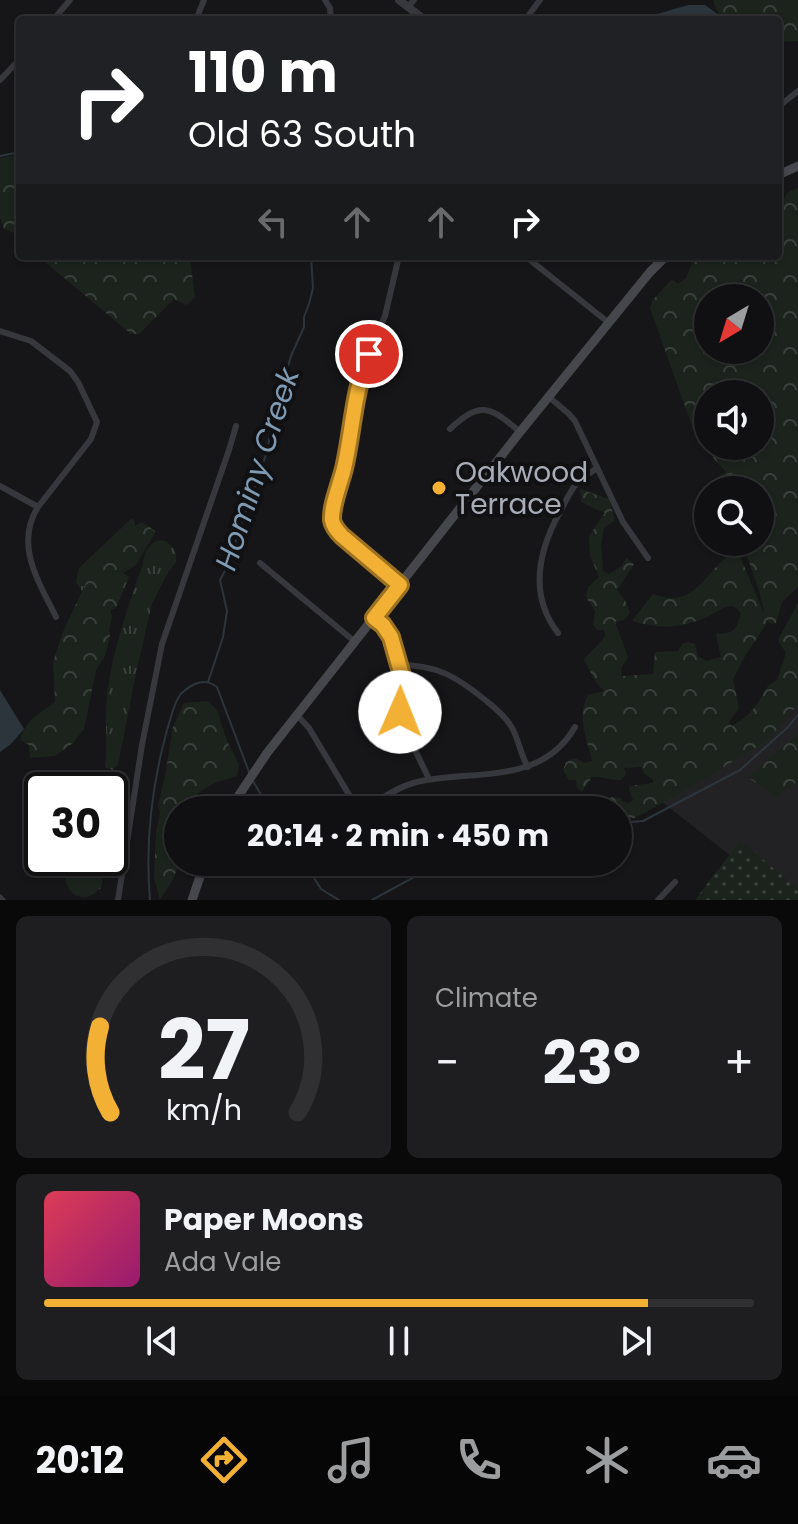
<!DOCTYPE html>
<meta charset="utf-8">
<style>
:root{--surface:#101012;--page:#1e1e20;--text:#f1f3f6;--muted:#9c9d9f;--line:#303032;--accent:#f2b134}
body{margin:0;font-family:Poppins,sans-serif;background:var(--page);color:var(--text);height:100vh;display:flex;flex-direction:column;font-size:30px;white-space:nowrap}
*{box-sizing:border-box;margin:0}
p{font-size:26px;color:var(--muted)}
.icon{flex:none;width:44px;height:44px;fill:none;stroke:currentColor;stroke-width:2;stroke-linecap:round;stroke-linejoin:round}
.map{position:relative;height:900px;overflow:hidden}
.sheet{display:flex;flex-direction:column;gap:16px;padding:16px;background:#09090a;flex:1}
.sheet>*{flex:none}
.top-card{position:absolute;left:16px;top:16px;width:766px;height:244px;border-radius:8px;box-shadow:0 2px 6px #0004,0 0 0 2px var(--line);background:#202124;color:#fff;overflow:hidden}
.needle{width:52px;rotate:218deg}
.tools{position:absolute;left:694px;top:284px;display:grid;gap:16px}
.tools a{display:grid;place-items:center;width:80px;height:80px;border-radius:50%;background:var(--surface);box-shadow:0 2px 6px #0004,0 0 0 2px var(--line);font-size:40px}
.speed{position:absolute;left:24px;top:772px;display:flex;gap:16px;font-size:40px;font-weight:700;text-align:center}
.speed>*{display:grid;place-content:center;width:104px;height:104px;border-radius:50%;background:var(--surface);box-shadow:0 2px 6px #0004,0 0 0 2px var(--line);line-height:1}
.speed .limit{border:4px solid #111;border-radius:12px;background:#fff;color:#111}
.pin{position:absolute;display:grid;place-items:center;width:68px;height:68px;color:#fff;margin:-34px;border:4px solid #fff;border-radius:50%;box-shadow:0 2px 8px #0007}
.me{position:absolute;width:88px;margin:-44px;rotate:1deg;stroke-linejoin:round;filter:drop-shadow(0 0 6px #0008)}
.turn{display:flex;align-items:center;gap:28px;height:168px;padding:0 40px;font-size:36px}
.turn .icon{width:104px;height:104px;stroke-width:2.5}
.turn b{display:block;font-size:56px;line-height:68px}
.lanes{display:flex;align-items:center;height:76px;padding:0 40px;background:#0003;justify-content:center;gap:40px;direction:ltr}
.lanes .off{opacity:.35}
.big{font-size:60px;font-weight:700;line-height:1.1}
.sheet .tile{flex:1;display:flex;flex-direction:column;justify-content:center;gap:12px;min-width:0;padding:0 28px;border-radius:12px;background:var(--page)}
.sheet .dial{align-items:center;gap:0}
.dial svg{height:208px;overflow:visible;fill:none;stroke:var(--line);stroke-width:7;stroke-linecap:round;text-anchor:middle}
.dial text{fill:var(--text);stroke:none}
.song{display:flex;align-items:center;gap:24px}
.cover{width:96px;height:96px;border-radius:12px;background:linear-gradient(135deg,hsl(350 70% 55%),hsl(320 70% 35%))}
.played{height:8px;border-radius:4px;background:linear-gradient(90deg,var(--accent) 85%,var(--line) 85%)}
.keys{display:flex;justify-content:space-around;direction:ltr}
.heat{display:flex;justify-content:space-between;align-items:center;font-size:44px;direction:ltr}
.sheet .tiles{flex:1;display:grid;gap:16px;grid-template-columns:1fr 1fr}
.tile:last-child{grid-column:span 2}
.trip{position:absolute;left:164px;top:796px;width:468px;height:80px;border-radius:40px;background:var(--surface);box-shadow:0 2px 6px #0004,0 0 0 2px var(--line);font-weight:700;line-height:80px;text-align:center}
.tab-bar{display:flex;height:128px;justify-content:space-around;align-items:center;background:#060607;color:var(--muted)}
.tab-bar .icon{width:56px;height:56px}
.tab-bar .current{color:var(--accent)}
.tab-bar b{font-size:36px;color:var(--text)}
.map>svg:first-child{display:block}
.built{fill:#222225}
.grass{fill:url(#grass-tufts)}
.forest{fill:url(#forest-crowns);fill-rule:evenodd}
.park{fill:url(#park-dots)}
.water{fill:#2c353c}
.lines{fill:none;stroke-linecap:round;stroke-linejoin:round}
.stream{stroke:#2c353c;stroke-width:2}
.pedestrian{stroke:#37383d;stroke-width:5}
.minor{stroke:#37383d;stroke-width:6}
.tertiary{stroke:#37383d;stroke-width:8}
.secondary{stroke:#45474d;stroke-width:9}
.route-casing{stroke:#9d7322;stroke-width:20}
.route{stroke:#f2b134;stroke-width:14}
.poi-dot{fill:#f2b134;stroke:#111113;stroke-width:3}
.labels{text-anchor:middle;dominant-baseline:central;stroke-width:8;stroke-linejoin:round;paint-order:stroke}
.poi-label{font-size:28px;fill:#a8adb8;stroke:#111113;text-anchor:start}
.water-label{font-size:30px;font-style:italic;fill:#7f9bb3;stroke:#111113}
</style>
<div class="map">
<svg width="798" height="900" viewBox="0 0 798 900">
<defs>
<pattern id="grass-tufts" width="24" height="20" patternUnits="userSpaceOnUse" patternTransform="scale(2)"><rect width="24" height="20" fill="#1c231d"/><path d="M3 7l-1-3M5 7V3M7 7l1-3M15 17l-1-3M17 17v-4M19 17l1-3" fill="none" stroke="#3a403c"/></pattern>
<pattern id="forest-crowns" width="20" height="18" patternUnits="userSpaceOnUse" patternTransform="scale(2)"><rect width="20" height="18" fill="#1c231d"/><path d="M2 6a3 3 0 1 1 6 0M12 15a3 3 0 1 1 6 0" fill="none" stroke="#3a403c"/></pattern>
<pattern id="park-dots" width="8" height="8" patternUnits="userSpaceOnUse" patternTransform="scale(2)"><rect width="8" height="8" fill="#1c231d"/><path d="M2 2h.1M6 6h.1" fill="none" stroke="#3a403c" stroke-width="1.8" stroke-linecap="round"/></pattern>
</defs>
<rect width="100%" height="100%" fill="#161618"/>
<polygon class="built" points="798,674 798,900 787,900 653,795 751,724"/>
<g class="grass">
<polygon points="131,519 134,520 135,527 86,592 81,590 76,582 79,568"/>
<path d="M 159,540 L 166,541 L 173,548 L 176,553 L 176,562 L 167,574 L 152,604 L 137,668 L 118,765 L 113,770 L 107,768 L 105,764 C 108,746 105,727 106,708 C 109,661 127,609 143,564 C 144,553 148,544 159,540 Z"/>
<path d="M 61,858 C 80,858 109,859 101,888 C 95,893 91,897 83,897 C 63,896 66,872 61,858 Z"/>
</g>
<g class="forest">
<polygon points="715,0 798,0 798,41 778,42 778,20 728,20 718,13 713,1"/>
<polygon points="20,154 20,239 14,233 4,229 0,217 0,158"/>
<path d="M 798,188 L 798,587 L 782,602 L 776,623 L 771,624 L 766,620 L 767,623 L 745,656 L 733,679 L 739,708 L 729,722 L 732,726 C 741,721 748,715 755,707 C 763,697 764,686 777,680 L 786,653 L 778,640 L 798,603 L 798,705 L 768,740 L 693,786 L 635,818 L 618,821 L 618,810 L 591,810 L 606,803 L 611,797 L 620,798 L 623,802 L 629,803 L 633,800 L 629,790 L 630,786 L 653,783 L 653,780 L 644,773 L 641,767 L 624,768 L 626,774 L 621,780 C 611,781 603,776 592,777 L 582,792 L 577,787 L 576,780 L 569,780 L 563,770 L 566,762 L 575,758 L 584,763 L 592,761 C 587,739 576,716 588,695 L 604,691 L 595,681 L 584,659 L 606,636 L 604,630 L 597,630 L 593,625 L 595,611 L 586,597 L 588,587 L 599,577 L 590,556 L 589,536 L 605,513 L 581,502 L 580,489 L 609,499 L 615,520 L 604,528 L 601,545 L 603,571 L 609,574 L 622,566 L 626,558 L 634,564 L 617,590 L 625,600 L 630,613 L 624,620 L 615,622 L 628,657 L 621,669 L 622,676 L 653,674 L 655,652 L 678,651 L 683,643 L 688,642 L 695,644 L 698,656 L 706,661 L 721,657 L 716,634 C 736,633 735,631 741,613 C 737,609 736,606 731,606 C 724,606 714,614 707,617 C 679,629 661,629 632,621 L 653,594 C 698,611 704,569 735,551 L 739,554 L 765,616 L 759,590 L 742,542 L 760,542 L 760,490 L 715,490 L 712,483 L 716,478 L 726,472 L 714,459 L 710,450 L 711,446 L 760,446 L 760,394 L 708,394 L 708,439 L 703,445 L 698,443 L 650,308 L 652,301 L 670,281 L 673,280 L 678,284 L 686,278 L 695,256 L 778,256 L 778,203 L 784,199 L 787,193 ZM 708,298 L 760,298 L 760,350 L 708,350 Z"/>
<polygon points="38,256 207,256 190,258 195,298 186,305 174,299 139,334 131,334"/>
<path d="M 142,522 L 155,531 L 154,535 L 136,565 L 123,573 L 129,577 L 116,608 L 110,610 L 112,616 L 109,630 L 110,635 L 105,656 L 96,670 L 84,729 L 73,743 L 55,756 L 30,758 L 29,745 L 20,740 C 27,718 37,716 55,702 L 53,662 L 63,632 L 93,568 L 105,566 L 135,526 Z"/>
<path d="M 208,701 L 217,710 L 227,741 L 239,765 L 237,776 C 216,782 195,788 187,810 L 178,810 L 178,862 L 180,862 L 172,881 L 160,900 L 154,878 L 156,834 L 160,813 L 158,805 L 165,776 L 173,727 L 184,703 Z"/>
<polygon points="798,734 798,781 777,797 747,777"/>
</g>
<polygon class="park" points="740,841 798,888 798,900 695,900"/>
<g class="water">
<polygon points="688,5 705,5 726,20 637,20"/>
<polygon points="0,690 24,729 11,744 0,752"/>
</g>
<g class="lines">
<g class="stream">
<polyline points="0,156 20,152"/>
<polyline points="208,682 223,637 227,611 220,580 226,569 268,449 270,431 275,410 291,356 304,327 304,317 309,304 313,288 311,256"/>
<polyline points="253,781 270,810"/>
<polyline points="618,823 643,821 740,770 788,727 798,715"/>
<polyline points="304,862 321,889 339,900"/>
<path d="M 150,900 C 145,843 152,785 167,730 C 171,718 173,705 180,695 C 184,690 189,687 195,684 C 204,680 210,682 217,687 L 249,772"/>
<polyline points="372,900 442,862"/>
</g>
<polyline class="pedestrian" points="0,897 3,900"/>
<g class="minor">
<polyline points="325,0 330,8 331,20"/>
<polyline points="408,7 414,0"/>
<polyline points="53,20 70,0"/>
<polyline points="196,20 204,0"/>
<polyline points="525,20 540,0"/>
<polyline points="0,80 20,59"/>
<polyline points="778,107 798,91"/>
<polyline points="399,256 385,316 364,364 357,392 346,461 332,518 335,527 342,536 400,585"/>
<polyline points="525,256 609,323"/>
<polyline points="0,331 31,341 70,371 78,382 97,422 91,439 38,507"/>
<polyline points="549,397 569,414 575,421 623,522 648,558"/>
<path d="M 450,429 C 481,400 491,407 520,432"/>
<path d="M 0,486 L 38,507 C 14,545 39,582 56,617"/>
<polyline points="260,563 354,641"/>
<polyline points="374,618 385,627 391,637 404,683 401,721 429,779"/>
<path d="M 558,633 C 528,594 539,549 561,510 C 566,501 570,491 577,483 C 583,477 590,473 597,468"/>
<path d="M 399,665 C 437,665 455,676 484,699 C 494,707 504,715 511,726 C 519,739 520,754 528,767"/>
<path d="M 297,715 L 309,728 L 354,803 L 363,807 C 380,801 395,788 413,783 C 469,768 540,788 575,727"/>
<polyline points="118,900 142,745 162,644 229,450 236,426"/>
<polyline points="658,900 675,882"/>
</g>
<polyline class="tertiary" points="399,0 425,20"/>
<g class="secondary">
<polyline points="778,175 798,166"/>
<polyline points="229,810 267,753 520,432 650,272 666,256"/>
<polyline points="192,900 205,862"/>
</g>
</g>
<g class="lines">
<defs>
<path id="route" d="M 369,354 C 354,390 353,427 345,464 C 342,480 331,504 332,520 C 333,526 337,531 342,536 L 400,585 L 374,618 L 383,625 L 391,637 L 403,679 L 400,712"/>
</defs>
<use href="#route" class="route-casing"/>
<use href="#route" class="route"/>
</g>
<circle class="poi-dot" cx="439" cy="488" r="8"/>
<g class="labels">
<g class="poi-label">
<text x="455" y="472">Oakwood<tspan x="455" dy="32">Terrace</tspan></text>
</g>
<g class="water-label">
<text transform="translate(257 469) rotate(-72)">Hominy Creek</text>
</g>
</g>
</svg>
<div class="tools">
<a><svg class="needle" viewBox="-14 -14 28 28"><path d="M0-13l5 13h-10z" fill="#e53935"/><path d="M0 13l5-13h-10z" fill="#9c9d9f"/></svg></a>
<a><svg class="icon" aria-label="sound" viewBox="0 0 24 24"><path d="M4 9h4l5-4v14l-5-4H4zM17 9q2 3 0 6"/></svg></a>
<a><svg class="icon" aria-label="search" viewBox="0 0 24 24"><circle cx="10" cy="10" r="6"/><path d="M15 15l6 6"/></svg></a>
</div>
<div class="speed"><div class="limit">30</div></div>
<div class="pin" style="left:369px;top:354px;background:#d93025"><svg class="icon" aria-label="arrive" viewBox="0 0 24 24"><path d="M6 21V4h12l-3 4 3 4H6"/></svg></div>
<svg class="me" style="left:400px;top:712px" viewBox="-20 -20 40 40"><circle r="19" fill="#fff"/><path d="M0-13L10 11 0 6-10 11z" fill="#f2b134"/></svg>
<div class="trip">20:14 · 2 min · 450 m</div>
<div class="top-card">
<div class="turn"><svg class="icon" aria-label="right" viewBox="0 0 24 24"><path d="M7 20v-9h11M14 6l5 5-5 5"/></svg><div><b>110 m</b>Old 63 South</div></div>
<div class="lanes"><svg class="icon off" aria-label="left" viewBox="0 0 24 24"><path d="M17 20v-9H6M10 6l-5 5 5 5"/></svg><svg class="icon off" aria-label="ahead" viewBox="0 0 24 24"><path d="M12 20V5M6 11l6-6 6 6"/></svg><svg class="icon off" aria-label="ahead" viewBox="0 0 24 24"><path d="M12 20V5M6 11l6-6 6 6"/></svg><svg class="icon" aria-label="right" viewBox="0 0 24 24"><path d="M7 20v-9h11M14 6l5 5-5 5"/></svg></div>
</div>
</div>
<section class="sheet">
<div class="tiles">
<div class="tile dial"><svg viewBox="0 0 100 80">
<path d="M14 69A42 42 0 1 1 86 69"/>
<path d="M14 69A42 42 0 0 1 10 36" stroke="#f2b134"/>
<text x="50" y="56" font-size="32" font-weight="700">27</text>
<text x="50" y="72" font-size="11">km/h</text>
</svg></div>
<div class="tile"><p>Climate</p>
<div class="heat"><a>−</a><b class="big">23°</b><a>+</a></div>
</div>
<div class="tile">
<div class="song"><i class="cover"></i><div><b>Paper Moons</b><p>Ada Vale</p></div></div>
<div class="played"></div>
<div class="keys"><svg class="icon" aria-label="previous" viewBox="0 0 24 24"><path d="M18 5L8 12l10 7zM5 5v14"/></svg><svg class="icon" aria-label="pause" viewBox="0 0 24 24"><path d="M8 5v14M16 5v14"/></svg><svg class="icon" aria-label="next" viewBox="0 0 24 24"><path d="M6 5l10 7-10 7zM19 5v14"/></svg></div>
</div>
</div>
</section>
<nav class="tab-bar">
<b>20:12</b>
<svg class="icon current" aria-label="directions" viewBox="0 0 24 24"><path d="M12 3l9 9-9 9-9-9zM9 14v-3h6M13 9l2 2-2 2"/></svg>
<svg class="icon" aria-label="music" viewBox="0 0 24 24"><path d="M9 18V5l10-2v13"/><circle cx="6" cy="18" r="3"/><circle cx="16" cy="16" r="3"/></svg>
<svg class="icon" aria-label="phone" viewBox="0 0 24 24"><path d="M5 4h4l2 5-3 2q2 4 5 5l2-3 5 2v4C11 20 4 13 5 4z"/></svg>
<svg class="icon" aria-label="climate" viewBox="0 0 24 24"><path d="M12 3v18M4 7l16 10M4 17L20 7"/></svg>
<svg class="icon" aria-label="car" viewBox="0 0 24 24"><path d="M5 17H2v-5l4-1 3-4h7l3 4 3 1v5h-3M9 17h6M6 11h13"/><circle cx="7" cy="17" r="2"/><circle cx="17" cy="17" r="2"/></svg>
</nav>
